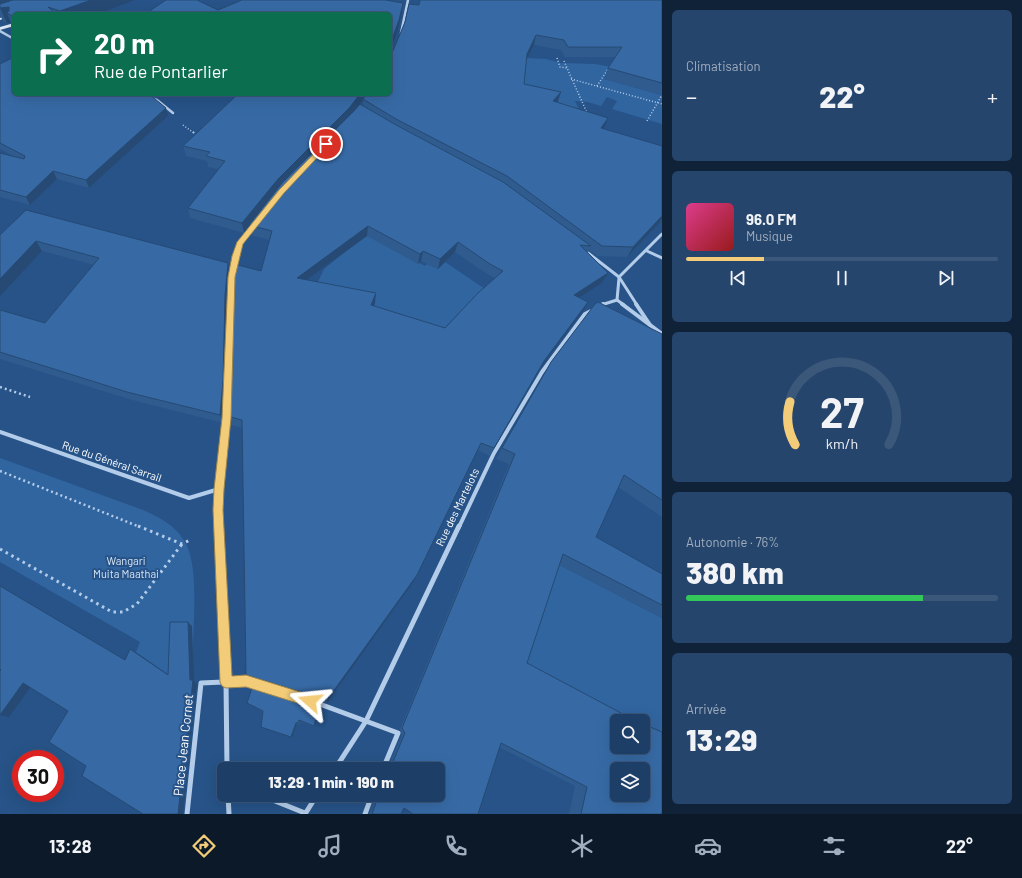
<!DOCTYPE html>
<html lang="fr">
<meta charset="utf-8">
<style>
:root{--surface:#1d3e66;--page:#25456c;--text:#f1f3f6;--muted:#a0aebf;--line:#3b577a;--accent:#f2cc78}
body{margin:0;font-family:Barlow,sans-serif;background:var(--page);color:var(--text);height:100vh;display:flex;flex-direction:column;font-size:15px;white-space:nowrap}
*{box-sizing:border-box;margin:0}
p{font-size:13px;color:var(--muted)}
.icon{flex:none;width:22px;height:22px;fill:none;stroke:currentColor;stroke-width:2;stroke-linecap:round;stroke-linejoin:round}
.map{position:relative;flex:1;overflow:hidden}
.sheet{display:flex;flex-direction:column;gap:10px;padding:10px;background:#102238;width:360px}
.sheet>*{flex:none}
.guide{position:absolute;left:12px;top:12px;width:380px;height:84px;border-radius:6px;box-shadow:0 4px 16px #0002,0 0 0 1px var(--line);background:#0b6e4f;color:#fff;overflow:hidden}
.controls{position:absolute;left:610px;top:714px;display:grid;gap:8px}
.controls a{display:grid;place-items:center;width:40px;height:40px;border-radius:6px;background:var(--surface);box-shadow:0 4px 16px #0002,0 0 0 1px var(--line);font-size:20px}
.speed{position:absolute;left:12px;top:750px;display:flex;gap:8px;font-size:20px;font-weight:700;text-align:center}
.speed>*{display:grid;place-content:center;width:52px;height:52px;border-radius:50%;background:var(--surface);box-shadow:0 4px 16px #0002,0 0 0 1px var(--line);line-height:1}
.speed .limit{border:6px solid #d22;background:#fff;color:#111}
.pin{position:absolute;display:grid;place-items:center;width:34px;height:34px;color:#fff;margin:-17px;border:2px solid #fff;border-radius:50%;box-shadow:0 1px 4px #0007}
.me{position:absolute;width:44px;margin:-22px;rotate:288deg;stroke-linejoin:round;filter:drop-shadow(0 0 3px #0008)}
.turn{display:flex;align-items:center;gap:14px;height:84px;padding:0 16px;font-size:18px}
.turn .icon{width:52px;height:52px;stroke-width:2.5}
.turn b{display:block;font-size:28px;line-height:34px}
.big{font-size:30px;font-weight:800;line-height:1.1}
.sheet .tile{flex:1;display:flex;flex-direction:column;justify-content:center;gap:6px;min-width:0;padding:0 14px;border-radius:6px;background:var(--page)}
.sheet .dial{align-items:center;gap:0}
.dial svg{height:104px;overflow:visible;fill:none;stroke:var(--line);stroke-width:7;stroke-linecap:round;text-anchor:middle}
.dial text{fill:var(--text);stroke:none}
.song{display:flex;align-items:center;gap:12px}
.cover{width:48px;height:48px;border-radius:6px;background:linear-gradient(135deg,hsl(330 70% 55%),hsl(0 70% 35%))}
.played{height:4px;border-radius:2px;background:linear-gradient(90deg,var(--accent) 25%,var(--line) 25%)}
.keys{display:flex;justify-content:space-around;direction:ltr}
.heat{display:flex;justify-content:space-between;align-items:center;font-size:22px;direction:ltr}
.charge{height:6px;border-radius:3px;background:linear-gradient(90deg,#34c759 76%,var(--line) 0)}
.trip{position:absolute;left:217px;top:762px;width:228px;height:40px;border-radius:6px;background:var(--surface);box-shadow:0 4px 16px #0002,0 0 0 1px var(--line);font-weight:800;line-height:40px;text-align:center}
.menu{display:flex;height:64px;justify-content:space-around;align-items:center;background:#0c1929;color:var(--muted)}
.menu .icon{width:28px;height:28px}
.menu .active{color:var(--accent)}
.menu b{font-size:18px;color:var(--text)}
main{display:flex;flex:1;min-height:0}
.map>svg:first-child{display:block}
.green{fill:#3165a0}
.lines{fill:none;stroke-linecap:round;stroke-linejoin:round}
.path-far3{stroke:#b3cce9;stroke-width:1.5;stroke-dasharray:1 2;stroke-linecap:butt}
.path-far2{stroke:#b3cce9;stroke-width:2;stroke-dasharray:1.5 2.5;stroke-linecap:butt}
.path-far1{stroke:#b3cce9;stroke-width:2.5;stroke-dasharray:2 3;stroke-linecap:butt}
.path{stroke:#b3cce9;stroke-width:3;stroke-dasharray:2.5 4;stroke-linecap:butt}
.street-far3{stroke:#b3cce9;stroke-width:2.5}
.street-far2{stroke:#b3cce9;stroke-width:3}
.street-far1{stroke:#b3cce9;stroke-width:4}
.street{stroke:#b3cce9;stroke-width:5}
.secondary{fill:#dde9f8;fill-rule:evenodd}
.wall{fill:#2f5b8e;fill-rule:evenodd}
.shaded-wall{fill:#264a74}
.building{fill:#376aa5;stroke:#264a74;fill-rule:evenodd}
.route{fill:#f2cc78;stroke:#9d854e}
.labels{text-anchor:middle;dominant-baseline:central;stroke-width:4;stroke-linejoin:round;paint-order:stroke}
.street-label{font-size:11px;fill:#fff;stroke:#275388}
.park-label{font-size:11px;fill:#d7e6f7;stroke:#275388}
.near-street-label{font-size:13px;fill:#fff;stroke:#275388}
</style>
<main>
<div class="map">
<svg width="662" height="814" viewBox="0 0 662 814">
<rect width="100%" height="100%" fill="#275388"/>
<g class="green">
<polygon points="525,58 546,59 561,63 595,64 612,67 604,79 662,95 662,124 612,109 617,101 607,97 601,106 588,102 575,101 583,118 509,91"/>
<polygon points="367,234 425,266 427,264 438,269 445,262 488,291 451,331 370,314 375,303 310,299 324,269"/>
<path d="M 0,458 L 143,510 C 159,517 178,527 186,544 C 199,570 193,621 193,651 L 173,654 L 172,677 L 136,652 L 140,642 L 0,562 Z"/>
<polygon points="554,562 662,618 662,740 643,732 643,721 619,721 519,667"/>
</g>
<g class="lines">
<g class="path-far3">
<polyline points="557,58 560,67 567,68"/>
<polyline points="564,61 587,113"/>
<polyline points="571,79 662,104"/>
<polyline points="597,86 608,69"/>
<polyline points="647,121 662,95"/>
<polyline points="183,125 194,133"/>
</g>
<polyline class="path-far2" points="193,132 198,136"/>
<g class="path-far1">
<polyline points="0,387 30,397"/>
<polyline points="0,471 140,527"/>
</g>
<g class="path">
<polyline points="138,526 182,544 190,540"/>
<polyline points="0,549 112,612 123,612 137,604 182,544"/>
</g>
<g class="street-far3">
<polyline points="0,31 14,39"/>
<polyline points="401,33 408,0"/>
<polyline points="151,98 157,100 173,113"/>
</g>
<g class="street-far2">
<polyline points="583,249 619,277 637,305"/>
<polyline points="647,251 662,258"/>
<polyline points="619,277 662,234"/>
<polyline points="617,300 624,305"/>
<polyline points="617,300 619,278"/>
<polyline points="231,305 232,277 240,243 252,227"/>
<polyline points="601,305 617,300"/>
</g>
<g class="street-far1">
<polyline points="622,304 662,334"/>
<polyline points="636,304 650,325"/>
<polyline points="599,306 603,304"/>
<polyline points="0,432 189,498 219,489"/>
<path d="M 219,527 C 217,490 223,454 227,417 C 231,380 230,342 231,304"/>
<polyline points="459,527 494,453 542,372 585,314 593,310"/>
</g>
<g class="street">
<polyline points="219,526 226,682 227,769"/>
<polyline points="335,769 366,721 459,526"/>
<polyline points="228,795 229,814"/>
<polyline points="260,795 305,813"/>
<polyline points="187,814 201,683 246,681 256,683 325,706 398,733 383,769"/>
<polyline points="305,814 317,795"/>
<polyline points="365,814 372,795"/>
</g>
<g class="secondary">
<polygon points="14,13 16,14 0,20 0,18"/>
<polygon points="14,23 14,26 0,30 0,27"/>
</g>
</g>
<g class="wall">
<polygon points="0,0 135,0 98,14 14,14 14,28 11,23 7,23 3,21 1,17 0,17"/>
<path d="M 662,0 L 662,95 L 604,79 L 608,68 L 615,57 L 565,57 L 561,50 L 534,45 L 526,60 L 524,84 L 561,92 L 558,102 L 603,129 L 662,146 L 662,220 L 627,257 L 597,256 L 589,250 L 588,253 L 608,273 L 602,283 L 579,297 L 583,311 L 539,370 L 490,456 L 478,450 L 414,581 L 327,703 L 249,677 L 246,675 L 243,428 L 230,425 L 227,416 L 261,271 L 270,240 L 250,235 L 249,227 L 244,233 L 190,218 L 188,208 L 218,169 L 208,167 L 207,161 L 186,156 L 183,146 L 235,97 L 232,94 L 390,94 L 390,14 L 218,10 L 403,3 L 402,13 L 398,30 L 390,52 L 392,53 L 419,5 ZM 363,100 L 363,105 L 360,104 ZM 367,236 L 418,264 L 421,261 L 438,269 L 455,252 L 487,274 L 495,278 L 445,328 L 374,306 L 375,303 L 307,280 Z"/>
<polygon points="0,64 168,116 89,188 57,179 30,205 0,197 0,153 15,157 0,149"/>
<polygon points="0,235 228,263 230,272 228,304 226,389 223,423 132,400 0,359 0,310 45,323 94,265 42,251"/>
<path d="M 598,302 L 662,334 L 662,517 L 618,487 L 596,537 L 662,574 L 662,618 L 559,565 L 527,663 L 636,721 L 617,721 L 617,747 L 643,747 L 643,724 L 662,732 L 662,814 L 569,814 L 575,786 L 499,747 L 478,814 L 413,814 L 404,808 L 401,814 L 369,814 L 376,796 L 375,795 L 438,795 L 438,769 L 387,769 L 402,735 L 400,729 L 509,464 L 496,459 L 551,362 L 595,304 ZM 617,769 L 643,769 L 643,795 L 617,795 Z"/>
<polygon points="247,703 322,709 317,716 314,727 300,722 299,725 297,724 292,738 261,727 263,712 250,705"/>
</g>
<g class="shaded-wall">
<polygon points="0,0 71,0 48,7 7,13 11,23 7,23 0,8"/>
<polygon points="91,0 135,0 98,14 61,14 60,11"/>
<polygon points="403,3 402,13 398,30 390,52 390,45"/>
<polygon points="536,35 534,45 524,64 527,54"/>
<polygon points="561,92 557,103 553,101"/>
<polygon points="360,94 368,94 363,99 363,100 350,117 249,225 249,227 244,233 242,223 278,179"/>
<polygon points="166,108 168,116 89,188 86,180"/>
<polygon points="608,118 604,128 597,138 601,128"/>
<polygon points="53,171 57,179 30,205 26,197"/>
<polygon points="662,216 662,220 627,257 633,247"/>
<polygon points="368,226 367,236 297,287 297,278"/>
<polygon points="36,241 42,251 0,296 0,279"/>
<polygon points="458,242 455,252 438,269 440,259"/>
<polygon points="423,251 421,261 418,264 420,254"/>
<polygon points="228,263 230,272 228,304 226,389 223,423 220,415 225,295"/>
<polygon points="608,273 602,283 569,304 574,295"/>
<polygon points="376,293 375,303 370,314 371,305"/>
<polygon points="588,302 583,311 539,370 490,456 544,361"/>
<polygon points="481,443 414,581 327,703 327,700"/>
<polygon points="188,622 192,626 194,681 197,683 183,814 178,814 190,680"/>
<polygon points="23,683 32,685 9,717 0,715"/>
<polygon points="296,723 297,724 292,738 291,737"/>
</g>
<g class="building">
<polygon points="13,0 91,0 60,11 48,7 55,13 53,14 14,14 14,17 7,13 9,11 9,7 0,8 0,4"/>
<polygon points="166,0 197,0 218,10 242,0 385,0 403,3 399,20 390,45 390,14 145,14"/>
<polygon points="420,0 662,0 662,83 608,68 622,47 568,47 564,40 536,35 527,54 524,84 561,92 553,101 608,118 601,128 662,146 662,216 633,247 602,246 507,176 396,119 363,99 367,94 390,94 390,52 392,53 405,22 409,4 419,5"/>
<polygon points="14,57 14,94 149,94 166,108 86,180 53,171 26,197 0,190 0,153 24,159 25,156 0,143 0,64"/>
<polygon points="238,94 360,94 350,107 278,179 242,223 188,208 225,161 206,156 210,152 183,146"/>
<path d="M 360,104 L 396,125 L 503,182 L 591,246 L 580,245 L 608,273 L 574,295 L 588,302 L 544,361 L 494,448 L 481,443 L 417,575 L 327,700 L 246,675 L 242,420 L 227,416 L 231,366 L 234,264 L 261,271 L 272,231 L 249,225 L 282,183 L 354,111 ZM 368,226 L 420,254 L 423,251 L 440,259 L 458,242 L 490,264 L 503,271 L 478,293 L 445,328 L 371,305 L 376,293 L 297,278 Z"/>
<polygon points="26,210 228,263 225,295 223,380 220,415 127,392 0,352 0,310 45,323 99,258 36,241 0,279 0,235"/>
<path d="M 598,302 L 662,334 L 662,500 L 624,475 L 596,537 L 662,574 L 662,605 L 563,554 L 527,663 L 636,721 L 617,721 L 617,747 L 643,747 L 643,724 L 662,732 L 662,814 L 581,814 L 587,787 L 501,743 L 478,814 L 413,814 L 404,808 L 401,814 L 372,814 L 378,797 L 377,795 L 438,795 L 438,769 L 390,769 L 405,733 L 402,728 L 515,454 L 502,448 L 551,362 L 595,304 ZM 617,769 L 643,769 L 643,795 L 617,795 Z"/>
<polygon points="0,586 125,660 130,649 168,675 170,622 188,622 190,680 193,680 178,814 143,814 82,776 86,766 49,742 68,711 23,683 0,715 0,671 1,670 0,669"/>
<polygon points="253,685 322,708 317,715 314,726 299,720 298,723 296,723 291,737 261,727 263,711 247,703"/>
</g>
<polygon class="route" points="324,143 330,144 284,193 243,244 235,277 231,418 224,489 223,510 232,676 246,675 310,695 314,696 316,701 314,705 310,707 246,687 226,688 222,686 220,682 213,510 214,489 222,418 228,277 232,256 237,242 279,190"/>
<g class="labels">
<g class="street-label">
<text transform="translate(112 461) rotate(19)">Rue du Général Sarrail</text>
<text transform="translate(457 507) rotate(-64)">Rue des Martelots</text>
</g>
<g class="park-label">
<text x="126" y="560">Wangari<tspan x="126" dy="13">Muita Maathai</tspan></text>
</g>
<g class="near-street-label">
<text transform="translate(183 745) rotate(-84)">Place Jean Cornet</text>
</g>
</g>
</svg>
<div class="controls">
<a><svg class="icon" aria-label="search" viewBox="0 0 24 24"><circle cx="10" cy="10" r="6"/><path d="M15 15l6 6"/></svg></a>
<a><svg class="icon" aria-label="layers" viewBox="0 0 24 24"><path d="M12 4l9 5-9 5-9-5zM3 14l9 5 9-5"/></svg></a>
</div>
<div class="speed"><div class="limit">30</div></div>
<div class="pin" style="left:326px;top:144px;background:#d93025"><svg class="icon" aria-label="arrive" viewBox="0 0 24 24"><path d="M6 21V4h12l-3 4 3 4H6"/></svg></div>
<svg class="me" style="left:310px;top:701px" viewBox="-20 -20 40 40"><path d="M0-17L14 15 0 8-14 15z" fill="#f2cc78" stroke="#fff" stroke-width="4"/></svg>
<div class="trip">13:29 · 1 min · 190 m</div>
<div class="guide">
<div class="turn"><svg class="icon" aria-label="right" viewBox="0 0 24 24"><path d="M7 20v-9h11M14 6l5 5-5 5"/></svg><div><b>20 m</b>Rue de Pontarlier</div></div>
</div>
</div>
<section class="sheet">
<div class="tile"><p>Climatisation</p>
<div class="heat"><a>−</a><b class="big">22°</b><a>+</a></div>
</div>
<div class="tile">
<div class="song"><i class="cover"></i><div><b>96.0 FM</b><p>Musique</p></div></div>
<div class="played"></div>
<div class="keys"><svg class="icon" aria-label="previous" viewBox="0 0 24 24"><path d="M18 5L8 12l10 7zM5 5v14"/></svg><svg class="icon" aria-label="pause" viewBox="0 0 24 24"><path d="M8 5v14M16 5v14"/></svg><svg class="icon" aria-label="next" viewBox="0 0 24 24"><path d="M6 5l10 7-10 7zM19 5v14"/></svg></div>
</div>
<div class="tile dial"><svg viewBox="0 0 100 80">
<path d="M14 69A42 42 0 1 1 86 69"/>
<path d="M14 69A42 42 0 0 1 10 36" stroke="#f2cc78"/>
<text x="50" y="56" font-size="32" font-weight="700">27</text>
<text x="50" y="72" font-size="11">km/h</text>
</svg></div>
<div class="tile"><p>Autonomie · 76%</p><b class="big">380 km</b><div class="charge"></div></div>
<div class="tile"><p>Arrivée</p><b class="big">13:29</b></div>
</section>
</main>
<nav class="menu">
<b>13:28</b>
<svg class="icon active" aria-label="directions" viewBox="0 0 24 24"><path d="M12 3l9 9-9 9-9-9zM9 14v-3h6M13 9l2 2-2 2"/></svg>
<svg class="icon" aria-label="music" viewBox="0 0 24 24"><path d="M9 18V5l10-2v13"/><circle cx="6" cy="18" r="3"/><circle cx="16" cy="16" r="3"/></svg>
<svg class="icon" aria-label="phone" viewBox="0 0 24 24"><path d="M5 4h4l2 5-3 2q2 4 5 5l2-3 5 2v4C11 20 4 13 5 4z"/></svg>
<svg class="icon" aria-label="climate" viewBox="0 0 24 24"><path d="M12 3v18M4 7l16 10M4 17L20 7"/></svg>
<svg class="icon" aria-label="car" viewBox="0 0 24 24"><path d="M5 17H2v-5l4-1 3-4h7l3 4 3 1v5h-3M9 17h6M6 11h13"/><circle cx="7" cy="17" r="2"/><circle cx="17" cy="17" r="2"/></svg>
<svg class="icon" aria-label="filters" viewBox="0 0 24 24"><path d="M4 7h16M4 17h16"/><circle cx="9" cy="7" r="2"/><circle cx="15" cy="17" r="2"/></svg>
<b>22°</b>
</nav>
